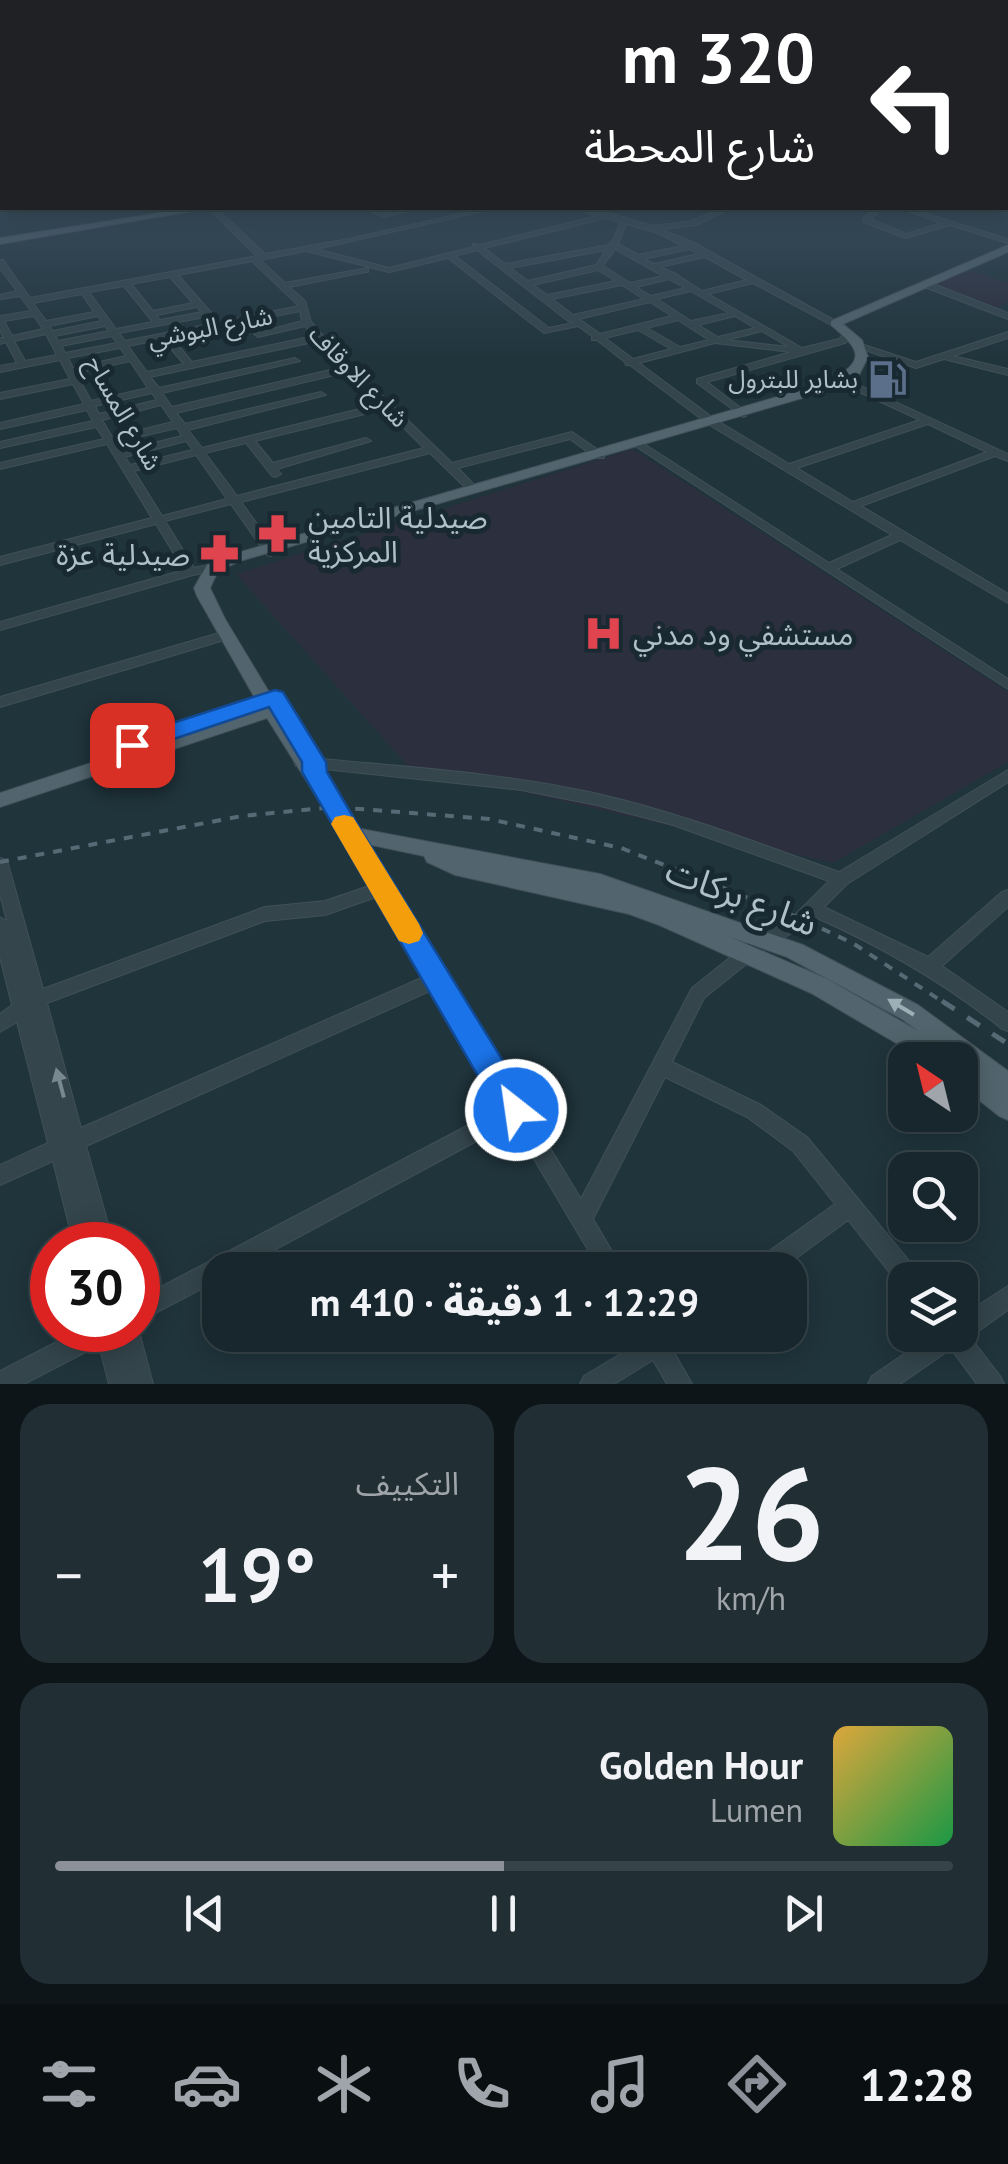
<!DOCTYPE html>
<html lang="ar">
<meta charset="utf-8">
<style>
:root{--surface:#18272d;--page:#212f35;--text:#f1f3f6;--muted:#9fa5aa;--line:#364449;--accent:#8c9099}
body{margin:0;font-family:"PT Sans","Noto Sans Arabic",sans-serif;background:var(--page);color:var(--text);direction:rtl;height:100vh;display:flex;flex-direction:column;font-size:38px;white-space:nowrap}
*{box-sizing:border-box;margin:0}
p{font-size:32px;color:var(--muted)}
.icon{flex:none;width:55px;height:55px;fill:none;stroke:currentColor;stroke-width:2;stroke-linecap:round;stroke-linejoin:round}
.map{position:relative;height:1384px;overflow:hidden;direction:ltr}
.panel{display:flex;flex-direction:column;gap:20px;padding:20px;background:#0d1519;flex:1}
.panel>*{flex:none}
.banner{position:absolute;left:0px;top:0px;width:1010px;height:210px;box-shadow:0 5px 25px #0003,0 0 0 2px var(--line);direction:rtl;background:#202124;color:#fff;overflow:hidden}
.needle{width:65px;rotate:325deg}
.tools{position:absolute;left:888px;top:1042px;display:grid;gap:20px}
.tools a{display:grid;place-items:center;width:90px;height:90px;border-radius:20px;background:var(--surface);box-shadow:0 5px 25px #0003,0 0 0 2px var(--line);font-size:50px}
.speed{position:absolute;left:30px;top:1222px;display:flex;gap:20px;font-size:50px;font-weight:700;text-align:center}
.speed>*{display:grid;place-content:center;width:130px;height:130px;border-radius:50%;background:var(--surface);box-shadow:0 5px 25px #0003,0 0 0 2px var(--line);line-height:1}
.speed .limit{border:15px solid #d22;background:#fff;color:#111}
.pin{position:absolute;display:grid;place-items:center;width:85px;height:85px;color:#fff;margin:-42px;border-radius:20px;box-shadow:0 5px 15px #0006}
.me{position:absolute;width:110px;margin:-55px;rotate:330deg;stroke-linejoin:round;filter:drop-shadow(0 0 8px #0008)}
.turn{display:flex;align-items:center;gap:35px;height:210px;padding:0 30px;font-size:45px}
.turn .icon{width:130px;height:130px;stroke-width:2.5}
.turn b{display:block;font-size:70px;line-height:85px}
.big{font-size:75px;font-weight:800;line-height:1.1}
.panel .tile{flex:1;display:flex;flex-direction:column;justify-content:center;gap:15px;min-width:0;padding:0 35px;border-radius:30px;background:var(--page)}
.panel .dial{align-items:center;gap:0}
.dial b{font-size:130px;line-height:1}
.song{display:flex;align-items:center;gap:30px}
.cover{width:120px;height:120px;border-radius:15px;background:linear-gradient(135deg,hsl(40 70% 55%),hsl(140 70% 35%))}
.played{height:10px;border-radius:5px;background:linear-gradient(90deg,var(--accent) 50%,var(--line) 50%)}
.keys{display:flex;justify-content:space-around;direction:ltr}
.heat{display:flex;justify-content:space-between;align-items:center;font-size:55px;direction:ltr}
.panel .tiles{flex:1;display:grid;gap:20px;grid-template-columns:1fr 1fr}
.tile:last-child{grid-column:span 2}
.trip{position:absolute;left:202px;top:1252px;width:605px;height:100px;border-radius:30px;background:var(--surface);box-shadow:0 5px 25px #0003,0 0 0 2px var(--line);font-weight:800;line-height:100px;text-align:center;direction:rtl}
.tab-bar{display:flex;height:160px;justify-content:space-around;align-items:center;background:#0a1012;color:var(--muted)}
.tab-bar .icon{width:70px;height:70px}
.tab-bar .on{color:var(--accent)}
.tab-bar b{font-size:45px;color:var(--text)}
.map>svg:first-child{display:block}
.medical{fill:#2c2f3d}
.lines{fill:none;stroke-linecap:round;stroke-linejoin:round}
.minor-casing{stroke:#405058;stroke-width:2}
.major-casing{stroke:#405058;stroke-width:2}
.minor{fill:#34454c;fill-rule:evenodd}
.major{fill:#52646d;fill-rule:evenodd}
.rail-far1{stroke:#556a74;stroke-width:4;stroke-dasharray:9 9;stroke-linecap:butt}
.rail{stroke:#556a74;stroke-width:5;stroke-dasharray:15 15;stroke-linecap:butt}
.oneway{fill:#9caeb6}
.oneway2{fill:#788990}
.route{fill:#1a73e8;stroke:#114b97;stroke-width:2.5}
.slow{fill:#f59e0b}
.labels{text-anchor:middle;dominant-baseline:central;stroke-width:10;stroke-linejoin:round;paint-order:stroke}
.far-street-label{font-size:25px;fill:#afc0c8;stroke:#192931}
.far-poi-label{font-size:25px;fill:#afc0c8;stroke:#192931;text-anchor:end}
.poi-label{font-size:30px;fill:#afc0c8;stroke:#192931;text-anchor:start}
.near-street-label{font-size:35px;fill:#afc0c8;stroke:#192931}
</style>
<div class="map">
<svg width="1008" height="1384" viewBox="0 0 1008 1384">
<rect width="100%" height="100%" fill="#20343c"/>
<g class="medical">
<polygon points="966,269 1008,283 1008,302 996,308 929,285"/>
<polygon points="633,449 1008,692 1008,762 833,863 408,766 236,574"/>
</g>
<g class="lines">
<defs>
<g id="minor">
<path d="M 208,208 L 216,208 L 265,254 L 354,238 L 486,208 L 497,208 L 316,249 L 389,268 L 473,247 L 473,244 L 480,245 L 597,216 L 574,208 L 609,213 L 653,226 L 692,221 L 723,208 L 731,208 L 696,225 L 661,229 L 696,244 L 839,323 L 832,325 L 753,283 L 708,294 L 802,348 L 839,339 L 847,332 L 854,334 L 845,343 L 707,382 L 746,412 L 746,416 L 743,417 L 697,383 L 697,379 L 791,352 L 715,343 L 639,363 L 716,420 L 789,464 L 920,420 L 840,383 L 840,379 L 843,378 L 1008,454 L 1008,461 L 995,456 L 861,506 L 1008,594 L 1008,603 L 900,540 L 837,569 L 1008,679 L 1008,689 L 632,444 L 633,442 L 641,442 L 829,563 L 892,535 L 708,424 L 630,365 L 626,365 L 625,362 L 597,340 L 592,340 L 592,336 L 578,326 L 544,333 L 448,258 L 389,272 L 306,251 L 260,260 L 285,283 L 368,268 L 368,272 L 365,272 L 289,287 L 305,301 L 311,322 L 339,354 L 452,463 L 572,432 L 604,454 L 604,458 L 596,458 L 570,439 L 458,468 L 478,489 L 473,492 L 469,491 L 430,453 L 241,502 L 277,552 L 271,556 L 267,555 L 231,504 L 165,521 L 194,568 C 207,565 218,563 228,571 L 226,574 L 212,572 L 193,575 L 0,630 L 0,622 L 184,570 L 156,524 L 0,565 L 0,557 L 152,518 L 107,444 L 0,469 L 0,463 L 104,439 L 96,427 L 0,448 L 0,442 L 93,421 L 87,410 L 0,429 L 0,423 L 84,404 L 73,384 L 0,399 L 0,393 L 70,379 L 60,360 L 0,372 L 0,366 L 17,363 L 6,342 L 0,344 L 0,338 L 4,338 L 0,330 L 0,316 L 31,311 L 20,296 L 0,299 L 0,295 L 17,291 L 0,268 L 0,260 L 3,260 L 30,298 L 257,256 ZM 606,218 L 620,222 L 615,236 L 609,245 L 505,264 L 484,248 ZM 626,224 L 658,233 L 683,246 L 638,255 L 618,244 ZM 615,249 L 663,276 L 630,283 L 603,266 ZM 689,249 L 698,254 L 654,264 L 644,259 ZM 477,250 L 567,320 L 573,323 L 549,328 L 455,256 ZM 606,250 L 596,265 L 528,281 L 510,268 ZM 705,257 L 747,280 L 702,291 L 676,274 L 660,267 ZM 252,261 L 299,306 L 125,341 L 119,333 L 205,317 L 208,320 L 214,320 L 214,316 L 178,275 ZM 598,270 L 616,281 L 547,295 L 533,285 ZM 170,277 L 193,303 L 153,311 L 131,284 ZM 669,279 L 685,288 L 651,296 L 636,287 ZM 622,285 L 644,299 L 573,315 L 552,299 ZM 124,286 L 153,322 L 116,329 L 89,292 ZM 691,291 L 729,313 L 691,321 L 657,299 ZM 82,294 L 94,312 L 46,321 L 33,303 ZM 650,302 L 672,316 L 600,334 L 579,319 ZM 197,307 L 202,312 L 160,320 L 156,315 ZM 300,311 L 302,321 L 254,334 L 258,337 L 305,326 L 314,336 L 192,362 L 171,337 ZM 34,316 L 43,329 L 12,336 L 4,321 ZM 98,316 L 102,321 L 53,331 L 49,326 ZM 735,316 L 755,328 L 718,337 L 698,325 ZM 678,320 L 709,340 L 680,347 L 647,328 ZM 105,326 L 109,331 L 58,341 L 55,336 ZM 638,330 L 671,349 L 633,359 L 605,338 ZM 762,331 L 789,347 L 727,340 ZM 46,334 L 57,355 L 25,361 L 14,341 ZM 112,336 L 117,343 L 65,353 L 61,346 ZM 163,339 L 184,364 L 147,372 L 128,346 ZM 318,341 L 343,367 L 172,407 L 162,393 L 300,361 L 295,358 L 159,388 L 150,377 ZM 120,348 L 126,356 L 73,368 L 68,358 ZM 130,361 L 148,388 L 91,401 L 76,373 ZM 347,372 L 380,404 L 202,448 L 188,430 L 326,395 L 321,392 L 185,424 L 176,413 ZM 152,393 L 157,400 L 99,414 L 95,406 ZM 161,405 L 173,422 L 112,437 L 102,420 ZM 385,409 L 424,448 L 237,496 L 205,453 L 246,443 L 272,476 L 276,477 L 281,474 L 277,469 L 371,441 L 366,438 L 273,463 L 255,441 ZM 928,424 L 987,452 L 853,502 L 797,468 ZM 177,428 L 182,436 L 122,451 L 116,442 ZM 186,441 L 193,450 L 130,465 L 125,457 ZM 196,455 L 227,499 L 162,516 L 134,471 Z"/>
<path d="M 364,208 C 373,207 379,212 388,212 C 399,212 409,207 420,208 L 384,217 Z"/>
<polygon points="875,208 882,208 871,219 906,234 942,223 899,208 908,208 1008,239 1008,243 950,225 906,238 863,222 863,218"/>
<polygon points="922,282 928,282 1008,313 1008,319 922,286"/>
<polygon points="1008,332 1008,338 953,356 1008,369 1008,375 944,359 916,368 857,347 864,345 916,362"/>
<polygon points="226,631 232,635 231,638 0,707 0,697"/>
<path d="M 301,757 C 400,767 501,772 598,794 C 681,813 760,844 839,872 L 1008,770 L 1008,782 L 847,884 L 824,907 L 928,957 L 1002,892 L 1008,890 L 1008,907 L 942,966 L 1008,1012 L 1008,1031 L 1002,1029 C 944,982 882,947 815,917 L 808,924 L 769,946 L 704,998 L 672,1062 L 761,1105 L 807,1137 L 918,1272 L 921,1280 L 905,1280 L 905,1289 L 902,1288 L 848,1220 L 780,1270 L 751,1270 L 754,1262 L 835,1204 L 793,1151 L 747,1117 L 665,1077 L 593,1219 L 623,1270 L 600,1270 L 512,1122 L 237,1270 L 220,1270 L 220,1279 L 138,1322 L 138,1299 L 503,1107 L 434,989 L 86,1146 L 114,1245 L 74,1245 L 53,1161 L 0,1185 L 0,1165 L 48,1143 L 17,1022 L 0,1032 L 0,1014 L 12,1005 L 0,957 L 0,917 L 7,921 L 0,895 L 0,858 L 6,860 L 8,864 L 43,989 L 265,907 L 325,901 L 372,885 L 342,834 L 344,830 L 350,828 L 356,830 L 581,1199 L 692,988 L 757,936 L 796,914 L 829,881 L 673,825 L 597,805 L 521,790 L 296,766 L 294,762 L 296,758 ZM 379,896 L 426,976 L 81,1128 L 47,1003 L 265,921 L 325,915 Z"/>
<polygon points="1008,1286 1008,1310 970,1337 1000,1376 1004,1384 977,1384 951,1349 900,1384 868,1384 872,1376 932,1335 960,1335 960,1317"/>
<polygon points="138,1328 153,1384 109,1384 99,1345 24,1384 0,1384 0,1371 80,1330 138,1330"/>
<polygon points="640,1335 684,1335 681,1343 672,1349 692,1384 667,1384 653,1360 614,1384 580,1384 584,1376 642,1341"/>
</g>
<g id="major">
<polygon points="192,208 210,208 0,244 0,238"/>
<path d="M 1008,245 L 1008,252 L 843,324 L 862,340 L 868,357 L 859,375 L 837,388 L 240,561 L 218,571 L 210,588 L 225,619 L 275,702 L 286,703 L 289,707 L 282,713 L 356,828 L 600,874 L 803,945 L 918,1005 L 1008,1071 L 1008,1120 L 999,1116 L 960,1085 L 960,1060 L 925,1060 L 811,993 L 659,925 L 629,914 L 455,875 L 427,862 L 424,856 L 343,839 L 267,718 L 0,807 L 0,793 L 260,707 L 197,596 L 194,588 L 207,565 L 230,555 L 829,382 C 866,360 862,351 831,325 L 831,321 ZM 730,937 L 787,957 L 902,1019 L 918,1031 L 827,979 Z"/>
</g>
</defs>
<use href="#minor" class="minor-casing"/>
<use href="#major" class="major-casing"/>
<use href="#minor" class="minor"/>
<use href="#major" class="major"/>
<polyline class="rail-far1" points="0,862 242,816 334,807 489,819 621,848 802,919 854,944 946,1004"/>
<polyline class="rail" points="942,1001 1008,1044"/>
</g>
<defs><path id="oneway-solid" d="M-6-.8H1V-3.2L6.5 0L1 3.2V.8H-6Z" transform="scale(2.5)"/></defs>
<use class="oneway" href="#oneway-solid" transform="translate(901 1007) rotate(-149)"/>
<use class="oneway2" href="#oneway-solid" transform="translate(60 1083) rotate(-105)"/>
<linearGradient id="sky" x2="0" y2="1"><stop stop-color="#121d21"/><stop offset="0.46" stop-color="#3c5061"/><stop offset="1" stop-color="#3c5061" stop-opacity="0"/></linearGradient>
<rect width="1008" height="361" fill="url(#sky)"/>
<polygon class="route" points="275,690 283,692 326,762 327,772 359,827 527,1100 532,1110 527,1121 516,1125 504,1121 302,772 302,762 269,707 132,753 120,745 123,739"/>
<polygon class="slow" points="344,815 353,817 419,924 423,933 419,941 409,944 399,941 331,824 335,817"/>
<defs>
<symbol id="fuel-bare" viewBox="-9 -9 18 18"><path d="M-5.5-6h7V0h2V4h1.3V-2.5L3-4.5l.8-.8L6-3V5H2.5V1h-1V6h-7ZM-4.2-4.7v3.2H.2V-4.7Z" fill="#5c6f8a" stroke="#192931" stroke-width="2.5" paint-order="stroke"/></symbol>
<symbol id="pharmacy-bare" viewBox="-9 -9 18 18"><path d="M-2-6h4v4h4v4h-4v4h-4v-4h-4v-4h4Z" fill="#e0444e" stroke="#192931" stroke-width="2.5" paint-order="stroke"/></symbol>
<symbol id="hospital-bare" viewBox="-9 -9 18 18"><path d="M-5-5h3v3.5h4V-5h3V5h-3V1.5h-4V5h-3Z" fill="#e0444e" stroke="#192931" stroke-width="2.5" paint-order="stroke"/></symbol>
</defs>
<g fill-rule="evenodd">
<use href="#fuel-bare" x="860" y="352" width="55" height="55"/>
<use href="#pharmacy-bare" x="250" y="506" width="55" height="55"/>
<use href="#pharmacy-bare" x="192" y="526" width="55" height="55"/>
<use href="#hospital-bare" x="576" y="606" width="55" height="55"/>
</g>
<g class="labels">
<g class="far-street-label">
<text transform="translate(210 327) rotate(-11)">شارع البوشي</text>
<text transform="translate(359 376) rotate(46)">شارع الاوقاف</text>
<text transform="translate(124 413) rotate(60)">شارع المساح</text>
</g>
<g class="far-poi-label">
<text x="858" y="379">بشاير للبترول</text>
</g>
<g class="poi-label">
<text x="308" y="516">صيدلية التامين<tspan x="308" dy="34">المركزية</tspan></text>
<text x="190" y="553" text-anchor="end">صيدلية عزة</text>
<text x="633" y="633">مستشفي ود مدني</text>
</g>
<g class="near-street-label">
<text transform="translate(742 896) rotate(21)">شارع بركات</text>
</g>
</g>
</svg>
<div class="tools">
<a><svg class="needle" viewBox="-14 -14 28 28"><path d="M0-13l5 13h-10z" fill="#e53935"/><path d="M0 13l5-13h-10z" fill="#9fa5aa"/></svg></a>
<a><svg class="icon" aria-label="search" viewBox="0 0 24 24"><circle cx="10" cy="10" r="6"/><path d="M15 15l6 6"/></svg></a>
<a><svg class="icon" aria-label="layers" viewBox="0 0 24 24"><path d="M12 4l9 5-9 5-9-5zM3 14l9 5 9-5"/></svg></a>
</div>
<div class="speed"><div class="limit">30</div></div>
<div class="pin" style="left:132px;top:745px;background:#d93025"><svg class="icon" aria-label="arrive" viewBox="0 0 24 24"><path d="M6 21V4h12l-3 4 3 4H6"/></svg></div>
<svg class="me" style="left:516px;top:1110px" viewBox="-20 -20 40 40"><circle r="17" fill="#1a73e8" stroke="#fff" stroke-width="3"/><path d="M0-11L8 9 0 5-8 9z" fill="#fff"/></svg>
<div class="trip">12:29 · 1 دقيقة · 410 m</div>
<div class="banner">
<div class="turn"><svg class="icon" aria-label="left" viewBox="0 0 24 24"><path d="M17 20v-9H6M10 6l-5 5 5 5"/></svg><div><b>320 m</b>شارع المحطة</div></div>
</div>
</div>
<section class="panel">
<div class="tiles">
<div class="tile dial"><b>26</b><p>km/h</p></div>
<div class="tile"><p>التكييف</p>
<div class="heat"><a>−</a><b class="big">19°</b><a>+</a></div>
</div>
<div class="tile">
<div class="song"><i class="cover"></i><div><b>Golden Hour</b><p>Lumen</p></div></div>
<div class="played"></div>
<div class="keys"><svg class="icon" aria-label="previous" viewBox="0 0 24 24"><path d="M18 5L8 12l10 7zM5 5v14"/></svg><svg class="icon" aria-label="pause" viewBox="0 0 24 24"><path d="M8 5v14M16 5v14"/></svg><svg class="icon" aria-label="next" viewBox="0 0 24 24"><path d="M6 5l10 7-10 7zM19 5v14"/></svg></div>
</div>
</div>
</section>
<nav class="tab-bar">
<b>12:28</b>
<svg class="icon on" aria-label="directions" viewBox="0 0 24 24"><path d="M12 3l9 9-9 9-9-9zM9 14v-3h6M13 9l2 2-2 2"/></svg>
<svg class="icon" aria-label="music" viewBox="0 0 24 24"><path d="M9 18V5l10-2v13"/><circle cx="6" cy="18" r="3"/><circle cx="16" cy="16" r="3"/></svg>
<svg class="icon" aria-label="phone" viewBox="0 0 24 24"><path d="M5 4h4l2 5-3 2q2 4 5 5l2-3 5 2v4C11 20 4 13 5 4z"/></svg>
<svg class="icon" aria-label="climate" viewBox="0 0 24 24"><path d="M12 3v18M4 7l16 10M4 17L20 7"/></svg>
<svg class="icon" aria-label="car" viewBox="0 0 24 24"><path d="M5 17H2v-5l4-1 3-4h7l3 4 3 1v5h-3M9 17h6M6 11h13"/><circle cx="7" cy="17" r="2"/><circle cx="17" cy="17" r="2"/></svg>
<svg class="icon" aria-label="filters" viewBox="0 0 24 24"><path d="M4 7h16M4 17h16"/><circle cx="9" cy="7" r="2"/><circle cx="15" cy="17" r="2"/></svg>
</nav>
